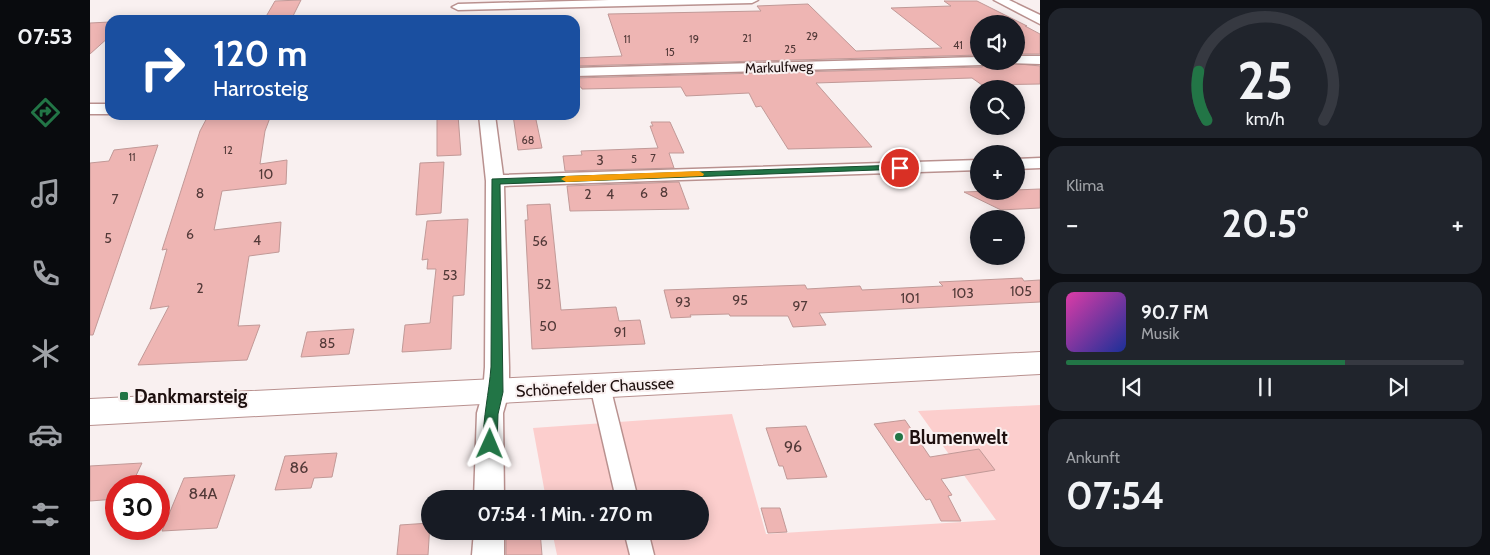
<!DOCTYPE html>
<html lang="de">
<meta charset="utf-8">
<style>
:root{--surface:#171b24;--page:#20242c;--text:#f1f3f6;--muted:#9ea1a6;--line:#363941;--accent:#227546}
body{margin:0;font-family:Cabin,sans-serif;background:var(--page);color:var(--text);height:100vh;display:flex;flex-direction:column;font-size:19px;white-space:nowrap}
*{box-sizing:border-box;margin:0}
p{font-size:16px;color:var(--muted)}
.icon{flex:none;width:28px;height:28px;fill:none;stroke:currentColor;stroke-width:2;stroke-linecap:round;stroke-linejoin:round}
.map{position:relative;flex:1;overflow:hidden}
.details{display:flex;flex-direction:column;gap:8px;padding:8px;background:#0d0f14;width:450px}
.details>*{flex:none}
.top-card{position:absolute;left:15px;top:15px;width:475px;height:105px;border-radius:15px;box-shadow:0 2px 12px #0003;background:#1a4fa0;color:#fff;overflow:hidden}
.buttons{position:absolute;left:880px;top:15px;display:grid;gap:10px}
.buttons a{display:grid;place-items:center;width:55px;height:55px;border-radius:50%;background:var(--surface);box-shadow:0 2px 12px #0003;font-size:25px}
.speed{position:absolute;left:15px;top:475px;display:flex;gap:10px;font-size:25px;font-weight:700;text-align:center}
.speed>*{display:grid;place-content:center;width:65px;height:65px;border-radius:50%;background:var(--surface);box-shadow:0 2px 12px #0003;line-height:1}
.speed .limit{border:8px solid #d22;background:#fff;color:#111}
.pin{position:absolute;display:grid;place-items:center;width:42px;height:42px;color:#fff;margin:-21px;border:2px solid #fff;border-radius:50%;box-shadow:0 1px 5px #0007}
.me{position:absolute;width:55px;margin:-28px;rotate:1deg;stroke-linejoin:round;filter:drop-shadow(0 0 4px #0008)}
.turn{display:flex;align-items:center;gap:18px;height:105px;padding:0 25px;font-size:22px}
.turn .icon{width:65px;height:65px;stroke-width:2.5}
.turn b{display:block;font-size:35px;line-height:42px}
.big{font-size:38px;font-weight:800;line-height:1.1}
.details .tile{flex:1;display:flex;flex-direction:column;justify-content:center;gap:8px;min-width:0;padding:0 18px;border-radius:15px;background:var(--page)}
.details .dial{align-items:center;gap:0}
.dial svg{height:130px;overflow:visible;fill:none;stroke:var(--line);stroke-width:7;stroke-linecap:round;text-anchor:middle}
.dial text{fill:var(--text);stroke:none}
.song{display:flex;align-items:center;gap:15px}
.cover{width:60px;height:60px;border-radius:8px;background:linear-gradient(135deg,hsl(320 70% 55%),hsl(230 70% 35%))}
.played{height:5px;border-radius:2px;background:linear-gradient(90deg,var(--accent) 70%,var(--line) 70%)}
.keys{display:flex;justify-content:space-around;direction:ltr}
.heat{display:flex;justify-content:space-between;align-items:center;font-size:28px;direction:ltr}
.trip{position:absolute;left:331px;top:490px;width:288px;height:50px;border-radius:25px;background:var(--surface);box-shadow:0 2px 12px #0003;font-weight:800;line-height:50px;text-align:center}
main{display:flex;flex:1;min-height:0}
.tab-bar{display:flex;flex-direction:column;width:90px;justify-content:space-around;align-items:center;background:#090b0e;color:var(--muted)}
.tab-bar .icon{width:35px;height:35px}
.tab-bar .on{color:var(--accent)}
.tab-bar b{font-size:22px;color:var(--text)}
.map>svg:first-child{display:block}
.green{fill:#fccecd}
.building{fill:#eeb5b3;stroke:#c19997}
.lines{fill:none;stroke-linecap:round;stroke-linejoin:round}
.pedestrian-casing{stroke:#b9918f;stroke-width:3}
.minor-casing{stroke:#b9918f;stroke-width:3}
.secondary-casing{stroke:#b9918f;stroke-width:2}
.pedestrian{fill:#fff;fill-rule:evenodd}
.minor{fill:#fff;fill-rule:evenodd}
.secondary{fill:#fff;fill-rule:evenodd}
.route{fill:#227546;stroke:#164c2e}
.slow{fill:#f59e0b}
.poi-dot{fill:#227546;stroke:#f9f0f0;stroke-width:2}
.labels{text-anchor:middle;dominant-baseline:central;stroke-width:4;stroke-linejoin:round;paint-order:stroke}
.far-number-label{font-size:11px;fill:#523938}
.far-street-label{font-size:14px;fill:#1e100f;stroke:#f9f0f0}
.number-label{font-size:14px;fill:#523938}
.street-label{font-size:16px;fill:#1e100f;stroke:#f9f0f0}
.near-number-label{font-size:16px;fill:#523938}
.near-poi-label{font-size:19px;font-weight:bold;fill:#1e100f;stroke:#f9f0f0;text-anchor:start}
</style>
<main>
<nav class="tab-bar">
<b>07:53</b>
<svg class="icon on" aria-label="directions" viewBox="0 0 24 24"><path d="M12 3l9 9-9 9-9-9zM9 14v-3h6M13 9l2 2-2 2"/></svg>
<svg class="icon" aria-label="music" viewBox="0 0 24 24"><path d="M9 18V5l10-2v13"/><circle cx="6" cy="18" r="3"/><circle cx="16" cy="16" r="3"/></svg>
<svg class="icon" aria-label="phone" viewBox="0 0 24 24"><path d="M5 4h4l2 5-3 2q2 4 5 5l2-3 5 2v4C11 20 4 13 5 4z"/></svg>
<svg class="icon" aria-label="climate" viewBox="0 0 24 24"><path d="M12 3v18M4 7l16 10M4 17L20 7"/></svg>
<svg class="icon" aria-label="car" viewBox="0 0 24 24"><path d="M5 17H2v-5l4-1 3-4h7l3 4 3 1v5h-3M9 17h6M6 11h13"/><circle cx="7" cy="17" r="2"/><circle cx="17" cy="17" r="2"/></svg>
<svg class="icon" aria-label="filters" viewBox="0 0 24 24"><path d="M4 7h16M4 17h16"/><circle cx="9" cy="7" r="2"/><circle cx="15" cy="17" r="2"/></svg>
</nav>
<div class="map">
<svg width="950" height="555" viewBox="0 0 950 555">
<rect width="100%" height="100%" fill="#f9f0f0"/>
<polygon class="green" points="950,405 950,555 467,555 462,531 610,531 610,499 456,499 443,428 642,414 676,534 906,520 828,411"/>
<g class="building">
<polygon points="211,0 201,20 174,20 185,1"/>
<polygon points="854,1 887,1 937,26 935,26 950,34 950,54 926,54 926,24 889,24 889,55 485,66 485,58 532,56 518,14 671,11 667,6 718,4 766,51 852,48 801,8 861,6"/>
<polygon points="20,22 20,36 0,54 0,23"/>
<polygon points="901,61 950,66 950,84 892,85 882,78 726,83 782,147 698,149 671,106 666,107 659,93 596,96 591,87 492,89 491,87 485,87 485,78 892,67"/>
<polygon points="181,115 175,131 170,164 197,160 196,184 132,191 124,230 191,222 189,252 159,256 148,326 170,325 157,360 48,365 79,306 60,309 77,249 72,250 110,131 118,116"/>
<polygon points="347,115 368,115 371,155 347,156"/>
<polygon points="423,115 445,115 452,148 428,150"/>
<polygon points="561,122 580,122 594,153 579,153 584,168 475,171 473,156 492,155 491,151 568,148 560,126 563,126"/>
<polygon points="68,145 3,335 0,335 0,163 19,161 24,150"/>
<polygon points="354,162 351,213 326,215 330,163"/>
<polygon points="589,182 599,209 480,211 477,186"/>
<polygon points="950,189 950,208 930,209 911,210 874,192"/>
<polygon points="460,204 471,310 526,307 529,321 550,320 555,344 442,349 435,220 438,220 437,205"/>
<polygon points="378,219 374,295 363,296 361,349 312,352 315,325 340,323 346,269 337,269 338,259 332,260 337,221"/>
<polygon points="932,278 934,281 950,280 950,302 729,313 736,325 703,327 698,316 640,316 639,314 600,315 601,317 581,318 574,290 715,285 717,289 770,286 772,290 853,286 849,282"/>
<polygon points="264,329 259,354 211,357 217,332"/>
<polygon points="815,420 840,457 889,449 905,470 851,479 862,495 858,496 871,521 851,521 840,499 836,500 784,424"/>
<polygon points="716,426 737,477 697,479 693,466 689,466 676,428"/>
<polygon points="247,453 242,477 224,478 221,488 185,490 195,456"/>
<polygon points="52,463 41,486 26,486 26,499 0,501 0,466"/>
<polygon points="145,475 127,528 72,531 94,478"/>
<polygon points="671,508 690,508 697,532 678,533"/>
<polygon points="340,523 338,555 307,555 310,525"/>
<polygon points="416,531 450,531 452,555 416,555"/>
</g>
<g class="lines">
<defs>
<g id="pedestrian">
<polygon points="510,379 517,381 520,386 548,499 526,499 500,386 503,381"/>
<polygon points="534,531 558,531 564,555 540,555"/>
</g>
<g id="minor">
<polygon points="519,0 668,0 662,3 368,10 362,7 368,4"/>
<polygon points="904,0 919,0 950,15 950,24"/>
<polygon points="926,56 950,56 950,64 921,63 920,61 926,61"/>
<polygon points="889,57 889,61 899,61 892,65 485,76 485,68"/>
<rect x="0" y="104" width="20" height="10"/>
<polygon points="389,115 405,115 413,175 889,160 889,170 414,186 419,367 419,392 413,413 414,499 384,499 387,413 393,392 395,367 396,181"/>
<polygon points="950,158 950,168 926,169 926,159"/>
<polygon points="384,531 414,531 414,555 382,555"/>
</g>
<polygon id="secondary" points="950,352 950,374 0,425 0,399"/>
</defs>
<use href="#pedestrian" class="pedestrian-casing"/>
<use href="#minor" class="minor-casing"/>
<use href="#secondary" class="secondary-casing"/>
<use href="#pedestrian" class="pedestrian"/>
<use href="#minor" class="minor"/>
<use href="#secondary" class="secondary"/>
</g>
<path class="route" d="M 810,165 L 813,166 L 813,169 L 410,184 L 413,392 L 408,414 L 407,444 L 405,447 L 395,447 L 393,444 C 393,417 399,393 401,367 L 402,179 Z"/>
<polygon class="slow" points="609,171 614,174 613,176 476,182 471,179 476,176"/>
<g class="poi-dot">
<rect x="29" y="391" width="10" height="10" rx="2.5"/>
<circle cx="809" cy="437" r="5"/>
</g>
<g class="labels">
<g class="far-number-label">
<text x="722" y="36">29</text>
<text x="657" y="38">21</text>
<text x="537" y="39">11</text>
<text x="604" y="39">19</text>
<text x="868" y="45">41</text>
<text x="700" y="49">25</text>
<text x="580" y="52">15</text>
<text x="438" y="140">68</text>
<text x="138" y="150">12</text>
<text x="42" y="157">11</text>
<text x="563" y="158">7</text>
<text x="544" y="159">5</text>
</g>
<g class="far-street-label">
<text transform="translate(689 67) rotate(-2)">Markulfweg</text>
</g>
<g class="number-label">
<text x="510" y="160">3</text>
<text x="176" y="174">10</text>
<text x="574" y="192">8</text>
<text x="110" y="193">8</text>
<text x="554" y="193">6</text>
<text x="498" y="194">2</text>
<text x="520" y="194">4</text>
<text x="25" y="199">7</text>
<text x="100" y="234">6</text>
<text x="18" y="238">5</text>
<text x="167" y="240">4</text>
<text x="450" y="241">56</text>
<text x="360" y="275">53</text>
<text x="454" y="284">52</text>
<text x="110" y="288">2</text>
<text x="931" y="291">105</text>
<text x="873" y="293">103</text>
<text x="820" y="298">101</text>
<text x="650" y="300">95</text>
<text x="593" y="302">93</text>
<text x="710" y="306">97</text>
<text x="458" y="326">50</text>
<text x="530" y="332">91</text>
<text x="237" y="343">85</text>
</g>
<g class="street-label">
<text transform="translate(505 387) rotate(-3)">Schönefelder Chaussee</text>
</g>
<g class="near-number-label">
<text x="703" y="446">96</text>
<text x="209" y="467">86</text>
<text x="113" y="493">84A</text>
</g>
<g class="near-poi-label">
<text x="44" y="396">Dankmarsteig</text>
<text x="819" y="437">Blumenwelt</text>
</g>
</g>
</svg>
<div class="buttons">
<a><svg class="icon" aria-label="sound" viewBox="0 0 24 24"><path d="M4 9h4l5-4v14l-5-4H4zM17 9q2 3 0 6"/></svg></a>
<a><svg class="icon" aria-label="search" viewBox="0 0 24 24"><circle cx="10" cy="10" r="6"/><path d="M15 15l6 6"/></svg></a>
<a>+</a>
<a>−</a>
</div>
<div class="speed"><div class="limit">30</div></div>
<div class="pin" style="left:810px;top:168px;background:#d93025"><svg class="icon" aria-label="arrive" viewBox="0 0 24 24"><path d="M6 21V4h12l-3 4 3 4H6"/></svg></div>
<svg class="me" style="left:400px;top:444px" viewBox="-20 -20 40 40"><path d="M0-17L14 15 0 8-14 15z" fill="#227546" stroke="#fff" stroke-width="4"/></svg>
<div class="trip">07:54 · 1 Min. · 270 m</div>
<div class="top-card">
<div class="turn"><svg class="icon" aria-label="right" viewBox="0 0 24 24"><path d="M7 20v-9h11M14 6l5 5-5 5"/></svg><div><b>120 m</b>Harrosteig</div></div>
</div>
</div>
<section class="details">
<div class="tile dial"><svg viewBox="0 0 100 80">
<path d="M14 69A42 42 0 1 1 86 69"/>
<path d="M14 69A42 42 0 0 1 9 39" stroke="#227546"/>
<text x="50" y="56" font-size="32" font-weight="700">25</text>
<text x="50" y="72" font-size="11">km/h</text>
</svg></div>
<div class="tile"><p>Klima</p>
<div class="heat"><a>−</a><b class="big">20.5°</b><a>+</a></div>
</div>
<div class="tile">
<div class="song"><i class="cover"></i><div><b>90.7 FM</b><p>Musik</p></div></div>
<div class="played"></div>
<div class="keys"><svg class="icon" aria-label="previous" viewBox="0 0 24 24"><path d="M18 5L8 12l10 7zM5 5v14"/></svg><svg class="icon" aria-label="pause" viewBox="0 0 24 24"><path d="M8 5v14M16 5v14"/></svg><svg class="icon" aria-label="next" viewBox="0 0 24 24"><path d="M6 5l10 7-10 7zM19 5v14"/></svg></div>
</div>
<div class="tile"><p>Ankunft</p><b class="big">07:54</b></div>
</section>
</main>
